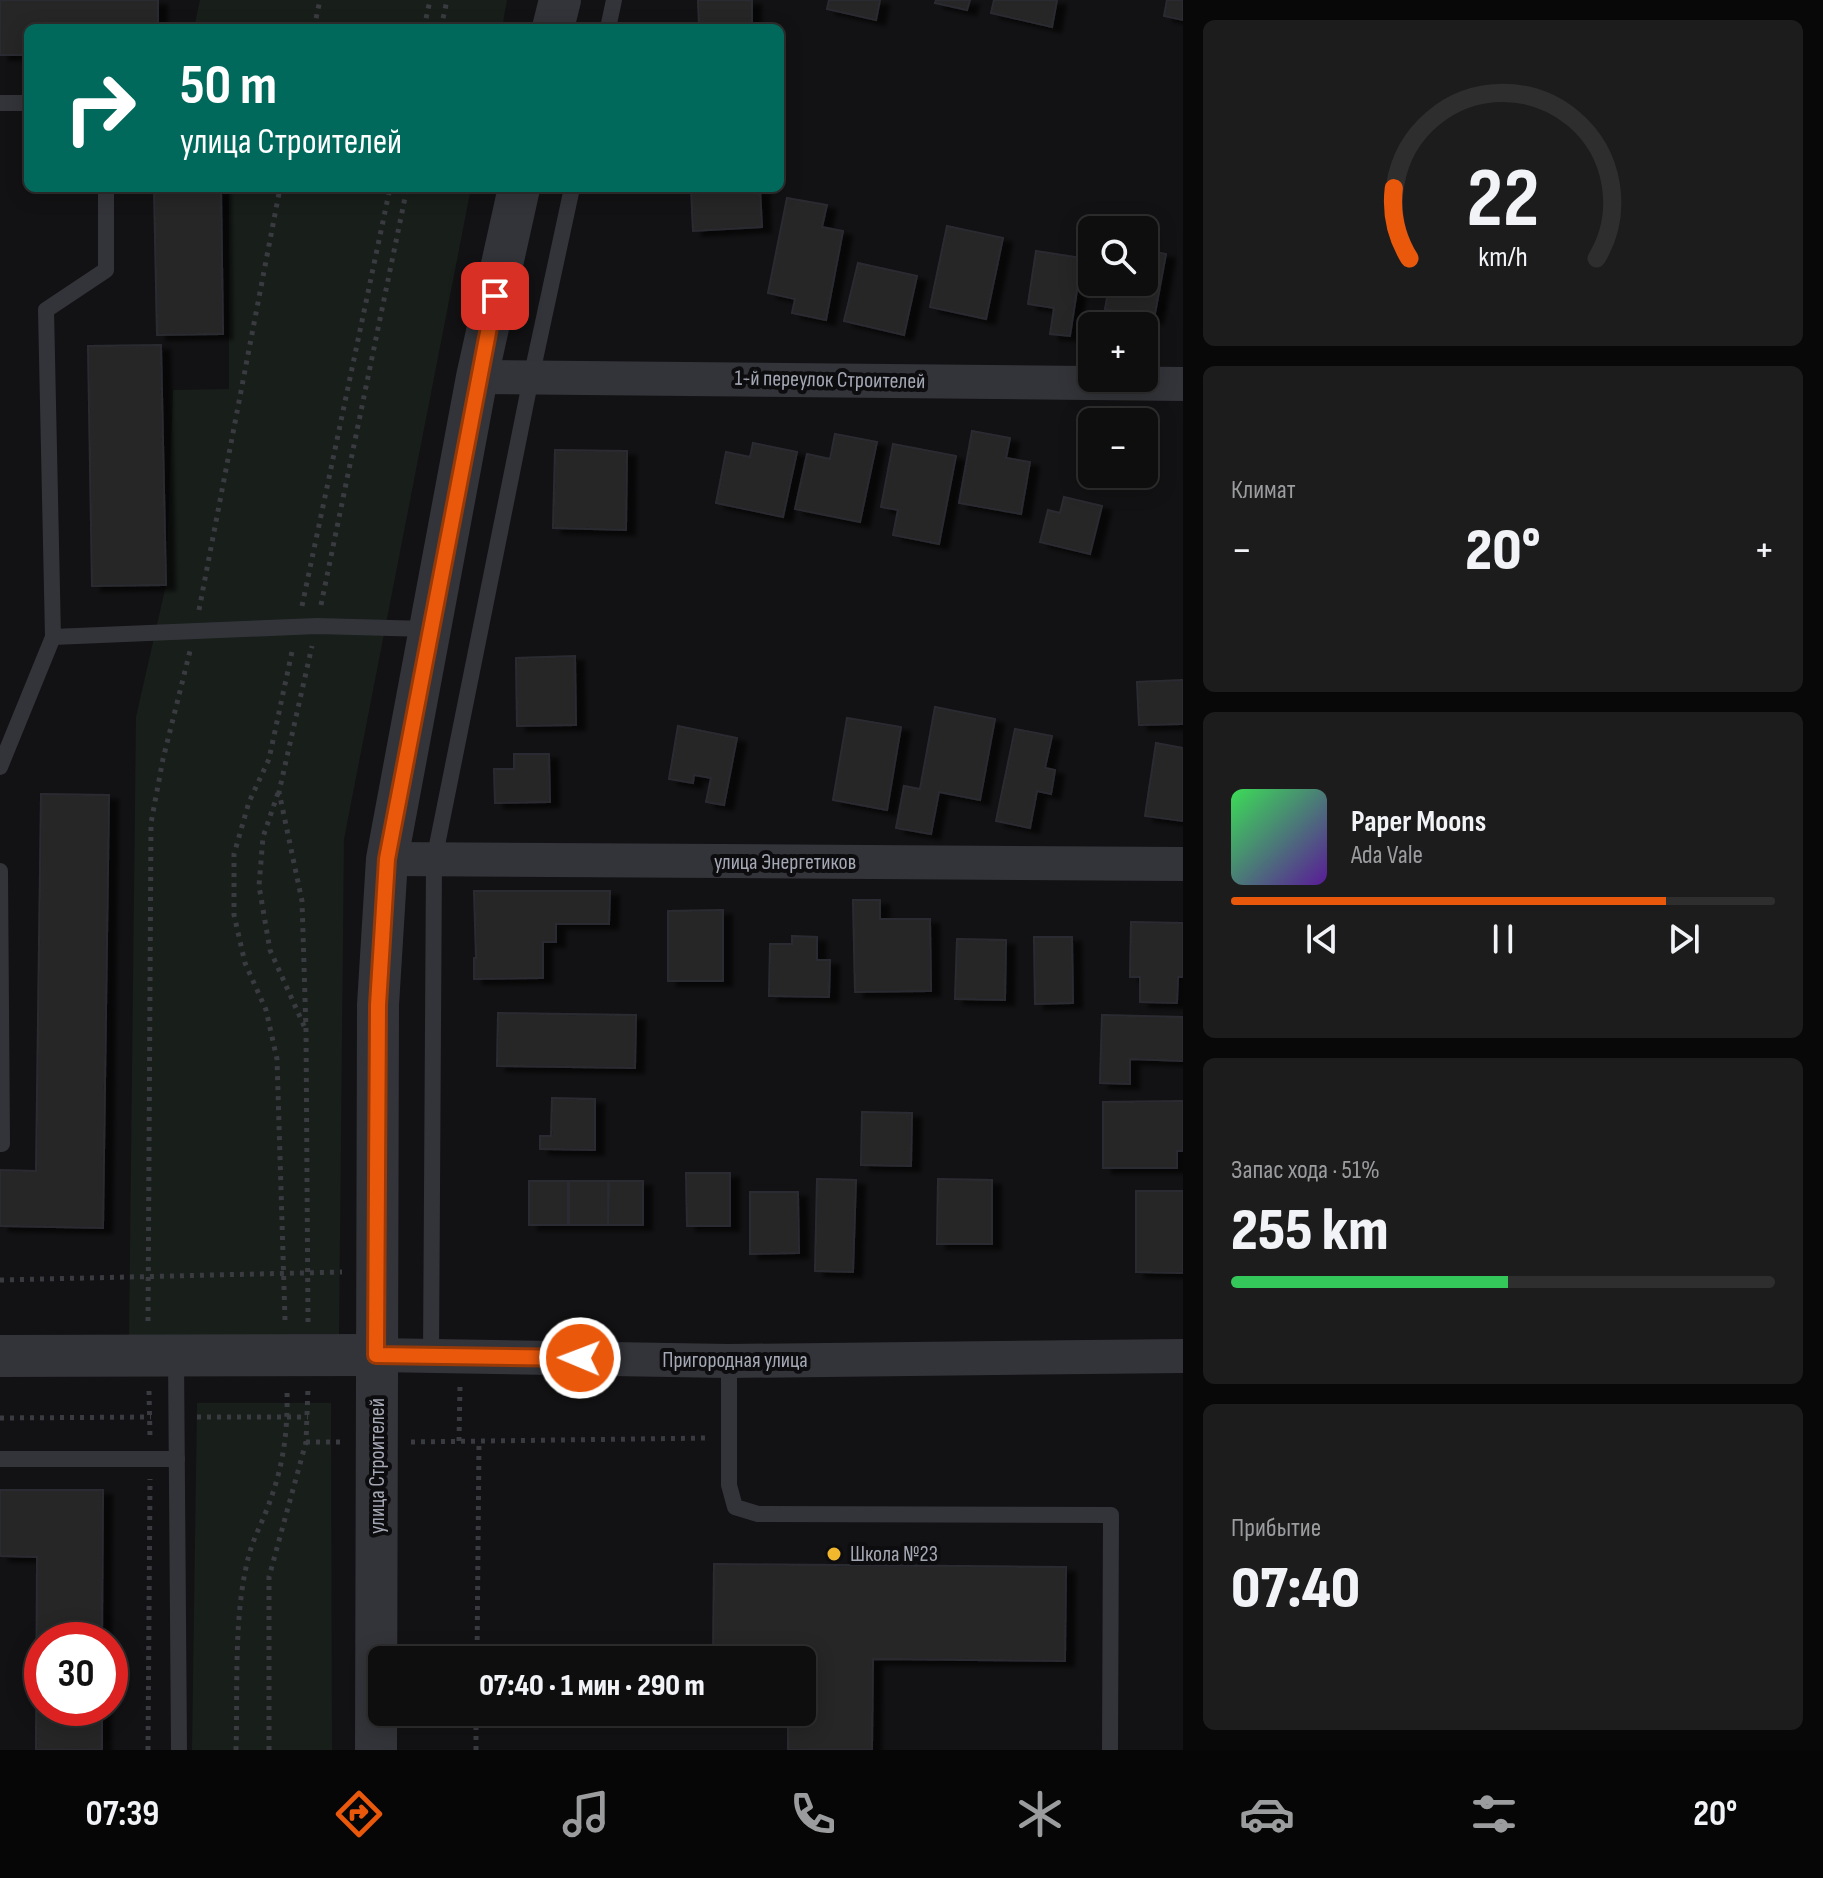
<!DOCTYPE html>
<html lang="ru">
<meta charset="utf-8">
<style>
:root{--surface:#0e0e0f;--page:#1c1c1d;--text:#f1f3f6;--muted:#9b9c9e;--line:#2e2e2f;--accent:#ea580c}
body{margin:0;font-family:"Sofia Sans Condensed",sans-serif;background:var(--page);color:var(--text);height:100vh;display:flex;flex-direction:column;font-size:30px;white-space:nowrap}
*{box-sizing:border-box;margin:0}
p{font-size:26px;color:var(--muted)}
.icon{flex:none;width:44px;height:44px;fill:none;stroke:currentColor;stroke-width:2;stroke-linecap:round;stroke-linejoin:round}
.map{position:relative;flex:1;overflow:hidden}
.panel{display:flex;flex-direction:column;gap:20px;padding:20px;background:#080808;width:640px}
.panel>*{flex:none}
.guide{position:absolute;left:24px;top:24px;width:760px;height:168px;border-radius:12px;box-shadow:0 4px 20px #0003,0 0 0 2px var(--line);background:#00695c;color:#fff;overflow:hidden}
.buttons{position:absolute;left:1078px;top:216px;display:grid;gap:16px}
.buttons a{display:grid;place-items:center;width:80px;height:80px;border-radius:12px;background:var(--surface);box-shadow:0 4px 20px #0003,0 0 0 2px var(--line);font-size:40px}
.speed{position:absolute;left:24px;top:1622px;display:flex;gap:16px;font-size:40px;font-weight:700;text-align:center}
.speed>*{display:grid;place-content:center;width:104px;height:104px;border-radius:50%;background:var(--surface);box-shadow:0 4px 20px #0003,0 0 0 2px var(--line);line-height:1}
.speed .limit{border:12px solid #d22;background:#fff;color:#111}
.pin{position:absolute;display:grid;place-items:center;width:68px;height:68px;color:#fff;margin:-34px;border-radius:16px;box-shadow:0 4px 12px #0006}
.me{position:absolute;width:88px;margin:-44px;rotate:271deg;stroke-linejoin:round;filter:drop-shadow(0 0 6px #0008)}
.turn{display:flex;align-items:center;gap:28px;height:168px;padding:0 24px;font-size:36px}
.turn .icon{width:104px;height:104px;stroke-width:2.5}
.turn b{display:block;font-size:56px;line-height:68px}
.big{font-size:60px;font-weight:800;line-height:1.1}
.panel .widget{flex:1;display:flex;flex-direction:column;justify-content:center;gap:12px;min-width:0;padding:0 28px;border-radius:12px;background:var(--page)}
.panel .dial{align-items:center;gap:0}
.dial svg{height:208px;overflow:visible;fill:none;stroke:var(--line);stroke-width:7;stroke-linecap:round;text-anchor:middle}
.dial text{fill:var(--text);stroke:none}
.song{display:flex;align-items:center;gap:24px}
.cover{width:96px;height:96px;border-radius:12px;background:linear-gradient(135deg,hsl(130 70% 55%),hsl(270 70% 35%))}
.played{height:8px;border-radius:4px;background:linear-gradient(90deg,var(--accent) 80%,var(--line) 80%)}
.keys{display:flex;justify-content:space-around;direction:ltr}
.heat{display:flex;justify-content:space-between;align-items:center;font-size:44px;direction:ltr}
.charge{height:12px;border-radius:6px;background:linear-gradient(90deg,#34c759 51%,var(--line) 0)}
.trip{position:absolute;left:368px;top:1646px;width:448px;height:80px;border-radius:12px;background:var(--surface);box-shadow:0 4px 20px #0003,0 0 0 2px var(--line);font-weight:800;line-height:80px;text-align:center}
.dock{display:flex;height:128px;justify-content:space-around;align-items:center;background:#060606;color:var(--muted)}
.dock .icon{width:56px;height:56px}
.dock .current{color:var(--accent)}
.dock b{font-size:36px;color:var(--text)}
main{display:flex;flex:1;min-height:0}
.map>svg:first-child{display:block}
.green{fill:#181e1a}
.building{fill:#252528;stroke:#2c2c30;stroke-width:2;filter:url(#shadow)}
.lines{fill:none;stroke-linecap:round;stroke-linejoin:round}
.path{stroke:#393b40;stroke-width:5;stroke-dasharray:4 6;stroke-linecap:butt}
.service{stroke:#333439;stroke-width:16}
.minor{stroke:#333439;stroke-width:34}
.tertiary{stroke:#333439;stroke-width:42}
.route-casing{stroke:#983908;stroke-width:20}
.route{stroke:#ea580c;stroke-width:14}
.poi-dot{fill:#f1b72d;stroke:#0d0d0f;stroke-width:3}
.labels{text-anchor:middle;dominant-baseline:central;stroke-width:8;stroke-linejoin:round;paint-order:stroke}
.street-label{font-size:22px;fill:#a4a8b4;stroke:#0d0d0f}
.poi-label{font-size:22px;fill:#a4a8b4;stroke:#0d0d0f;text-anchor:start}
</style>
<main>
<div class="map">
<svg width="1183" height="1750" viewBox="0 0 1183 1750">
<defs>
<filter id="shadow"><feDropShadow dx="9" dy="5" stdDeviation="2" flood-color="#0009"/></filter>
</defs>
<rect width="100%" height="100%" fill="#121214"/>
<g class="green">
<polygon points="200,0 507,0 502,28 194,28"/>
<polygon points="229,188 471,188 344,839 339,1336 129,1336 136,717 166,585 173,390 229,389"/>
<polygon points="197,1403 331,1403 332,1750 192,1750"/>
</g>
<g class="building">
<polygon points="0,0 158,0 158,28 28,28 28,55 0,55"/>
<polygon points="698,0 752,0 752,25 699,25"/>
<polygon points="829,0 880,0 876,20 827,9"/>
<polygon points="936,0 970,0 967,10 935,3"/>
<polygon points="994,0 1057,0 1052,27 991,13"/>
<polygon points="1167,0 1183,0 1183,20 1164,16"/>
<polygon points="154,188 221,188 223,334 157,335"/>
<polygon points="691,188 760,188 762,227 693,231"/>
<polygon points="787,198 827,205 822,227 843,231 826,320 792,313 795,299 768,293"/>
<polygon points="947,226 1003,238 986,319 930,307"/>
<polygon points="1144,250 1166,254 1154,319 1105,309 1110,282 1144,282"/>
<polygon points="1036,251 1082,258 1070,336 1050,334 1054,308 1028,304"/>
<polygon points="858,263 917,276 904,335 844,321"/>
<polygon points="161,345 166,585 92,586 88,346"/>
<polygon points="972,431 1010,438 1006,458 1030,462 1021,514 959,503"/>
<polygon points="835,434 877,442 860,522 795,509 807,454 830,459"/>
<polygon points="753,443 797,452 783,517 716,503 726,452 750,457"/>
<polygon points="893,444 956,456 939,544 893,535 898,510 881,507"/>
<polygon points="555,450 627,451 626,530 553,528"/>
<polygon points="1064,497 1102,506 1090,554 1040,542 1048,510 1060,513"/>
<polygon points="575,656 576,725 517,726 516,658"/>
<polygon points="1183,680 1183,724 1139,725 1137,682"/>
<polygon points="935,707 995,719 980,800 939,792 931,834 896,828 904,786 920,789"/>
<polygon points="847,718 901,727 887,810 833,800"/>
<polygon points="678,726 737,738 724,805 706,802 711,778 694,775 693,783 669,779"/>
<polygon points="1015,729 1052,736 1045,768 1055,770 1051,794 1037,791 1030,828 996,821"/>
<polygon points="1156,743 1183,748 1183,821 1145,816"/>
<polygon points="514,754 549,754 550,802 495,803 494,769 514,769"/>
<polygon points="41,794 109,795 103,1228 0,1226 0,1170 36,1171"/>
<polygon points="474,891 610,891 609,924 556,924 556,942 543,942 543,978 474,979 474,958 476,958"/>
<polygon points="853,900 880,900 880,919 930,919 931,991 855,992"/>
<polygon points="723,910 723,981 668,981 668,911"/>
<polygon points="1131,922 1183,923 1183,977 1178,977 1177,1003 1140,1002 1140,977 1130,977"/>
<polygon points="792,936 817,937 817,960 830,960 829,997 769,996 770,944 792,944"/>
<polygon points="1034,937 1072,937 1073,1003 1035,1004"/>
<polygon points="957,939 1006,940 1005,1000 955,999"/>
<polygon points="498,1013 636,1015 635,1068 497,1066"/>
<polygon points="1102,1015 1183,1017 1183,1061 1130,1059 1130,1084 1100,1083"/>
<polygon points="552,1098 595,1099 595,1150 540,1149 540,1136 551,1136"/>
<polygon points="1183,1101 1183,1151 1177,1151 1177,1168 1103,1168 1103,1102"/>
<polygon points="862,1112 912,1113 911,1166 861,1165"/>
<polygon points="686,1173 730,1173 730,1226 687,1226"/>
<polygon points="817,1179 856,1180 853,1272 815,1271"/>
<polygon points="938,1179 992,1180 992,1244 937,1244"/>
<rect x="529" y="1181" width="39" height="44"/>
<rect x="569" y="1181" width="39" height="44"/>
<polygon points="609,1181 643,1181 643,1225 608,1225"/>
<polygon points="1136,1191 1183,1191 1183,1273 1136,1272"/>
<polygon points="750,1192 798,1192 799,1253 750,1254"/>
<polygon points="0,1490 103,1490 102,1640 42,1640 42,1708 102,1708 102,1750 36,1750 37,1557 0,1556"/>
<polygon points="714,1564 1066,1567 1065,1661 873,1659 872,1750 788,1750 788,1712 802,1712 802,1660 730,1660 730,1657 713,1657"/>
</g>
<g class="lines">
<g class="path">
<polyline points="314,28 320,0"/>
<polyline points="424,28 430,0"/>
<polyline points="441,28 447,0"/>
<polyline points="321,605 407,188"/>
<polyline points="302,606 390,188"/>
<polyline points="199,610 280,188"/>
<polyline points="278,793 263,837 259,886 270,950 305,1028"/>
<polyline points="0,1280 342,1272"/>
<polyline points="285,1320 277,1059 266,1010 245,963 234,915 234,854 249,802 269,759 293,647"/>
<polyline points="148,1321 151,823 163,759 190,651"/>
<polyline points="308,1322 306,1030 302,901 279,792 312,646"/>
<polyline points="149,1391 150,1437"/>
<polyline points="197,1417 308,1417"/>
<polyline points="0,1418 151,1417"/>
<polyline points="459,1441 460,1385"/>
<polyline points="306,1442 345,1442"/>
<polyline points="411,1442 709,1438"/>
<polyline points="477,1660 479,1441"/>
<polyline points="148,1750 150,1479"/>
<path d="M 236,1750 C 238,1689 233,1614 249,1555 C 254,1536 265,1517 271,1498 C 284,1462 288,1428 287,1390"/>
<polyline points="269,1750 269,1577 306,1442 308,1388"/>
<polyline points="476,1750 476,1712"/>
</g>
<g class="service">
<polyline points="608,28 614,0"/>
<polyline points="0,103 28,103"/>
<polyline points="53,637 317,626 427,629"/>
<polyline points="0,767 53,637 46,310 106,270 106,188"/>
<polyline points="0,871 2,1144 0,1144"/>
<polyline points="176,1356 179,1750"/>
<polyline points="431,1356 434,860 531,378 572,188"/>
<polyline points="729,1361 729,1485 735,1507 758,1514 1111,1515 1110,1750"/>
<polyline points="0,1459 177,1459"/>
</g>
<g class="minor">
<polyline points="477,377 1183,384"/>
<polyline points="387,859 1183,864"/>
<polyline points="376,1355 729,1361 1183,1356"/>
</g>
<g class="tertiary">
<polyline points="553,28 560,0"/>
<polyline points="0,1356 376,1355"/>
<polyline points="376,1750 378,1005 387,859 477,377 519,188"/>
</g>
</g>
<g class="lines">
<defs>
<polyline id="route" points="495,296 387,859 378,1005 376,1355 580,1358"/>
</defs>
<use href="#route" class="route-casing"/>
<use href="#route" class="route"/>
</g>
<circle class="poi-dot" cx="834" cy="1554" r="8"/>
<g class="labels">
<g class="street-label">
<text transform="translate(830 380) rotate(1)">1-й переулок Строителей</text>
<text x="785" y="862">улица Энергетиков</text>
<text x="735" y="1360">Пригородная улица</text>
<text transform="translate(377 1466) rotate(-90)">улица Строителей</text>
</g>
<g class="poi-label">
<text x="850" y="1554">Школа №23</text>
</g>
</g>
</svg>
<div class="buttons">
<a><svg class="icon" aria-label="search" viewBox="0 0 24 24"><circle cx="10" cy="10" r="6"/><path d="M15 15l6 6"/></svg></a>
<a>+</a>
<a>−</a>
</div>
<div class="speed"><div class="limit">30</div></div>
<div class="pin" style="left:495px;top:296px;background:#d93025"><svg class="icon" aria-label="arrive" viewBox="0 0 24 24"><path d="M6 21V4h12l-3 4 3 4H6"/></svg></div>
<svg class="me" style="left:580px;top:1358px" viewBox="-20 -20 40 40"><circle r="17" fill="#ea580c" stroke="#fff" stroke-width="3"/><path d="M0-11L8 9 0 5-8 9z" fill="#fff"/></svg>
<div class="trip">07:40 · 1 мин · 290 m</div>
<div class="guide">
<div class="turn"><svg class="icon" aria-label="right" viewBox="0 0 24 24"><path d="M7 20v-9h11M14 6l5 5-5 5"/></svg><div><b>50 m</b>улица Строителей</div></div>
</div>
</div>
<section class="panel">
<div class="widget dial"><svg viewBox="0 0 100 80">
<path d="M14 69A42 42 0 1 1 86 69"/>
<path d="M14 69A42 42 0 0 1 8 42" stroke="#ea580c"/>
<text x="50" y="56" font-size="32" font-weight="700">22</text>
<text x="50" y="72" font-size="11">km/h</text>
</svg></div>
<div class="widget"><p>Климат</p>
<div class="heat"><a>−</a><b class="big">20°</b><a>+</a></div>
</div>
<div class="widget">
<div class="song"><i class="cover"></i><div><b>Paper Moons</b><p>Ada Vale</p></div></div>
<div class="played"></div>
<div class="keys"><svg class="icon" aria-label="previous" viewBox="0 0 24 24"><path d="M18 5L8 12l10 7zM5 5v14"/></svg><svg class="icon" aria-label="pause" viewBox="0 0 24 24"><path d="M8 5v14M16 5v14"/></svg><svg class="icon" aria-label="next" viewBox="0 0 24 24"><path d="M6 5l10 7-10 7zM19 5v14"/></svg></div>
</div>
<div class="widget"><p>Запас хода · 51%</p><b class="big">255 km</b><div class="charge"></div></div>
<div class="widget"><p>Прибытие</p><b class="big">07:40</b></div>
</section>
</main>
<nav class="dock">
<b>07:39</b>
<svg class="icon current" aria-label="directions" viewBox="0 0 24 24"><path d="M12 3l9 9-9 9-9-9zM9 14v-3h6M13 9l2 2-2 2"/></svg>
<svg class="icon" aria-label="music" viewBox="0 0 24 24"><path d="M9 18V5l10-2v13"/><circle cx="6" cy="18" r="3"/><circle cx="16" cy="16" r="3"/></svg>
<svg class="icon" aria-label="phone" viewBox="0 0 24 24"><path d="M5 4h4l2 5-3 2q2 4 5 5l2-3 5 2v4C11 20 4 13 5 4z"/></svg>
<svg class="icon" aria-label="climate" viewBox="0 0 24 24"><path d="M12 3v18M4 7l16 10M4 17L20 7"/></svg>
<svg class="icon" aria-label="car" viewBox="0 0 24 24"><path d="M5 17H2v-5l4-1 3-4h7l3 4 3 1v5h-3M9 17h6M6 11h13"/><circle cx="7" cy="17" r="2"/><circle cx="17" cy="17" r="2"/></svg>
<svg class="icon" aria-label="filters" viewBox="0 0 24 24"><path d="M4 7h16M4 17h16"/><circle cx="9" cy="7" r="2"/><circle cx="15" cy="17" r="2"/></svg>
<b>20°</b>
</nav>
